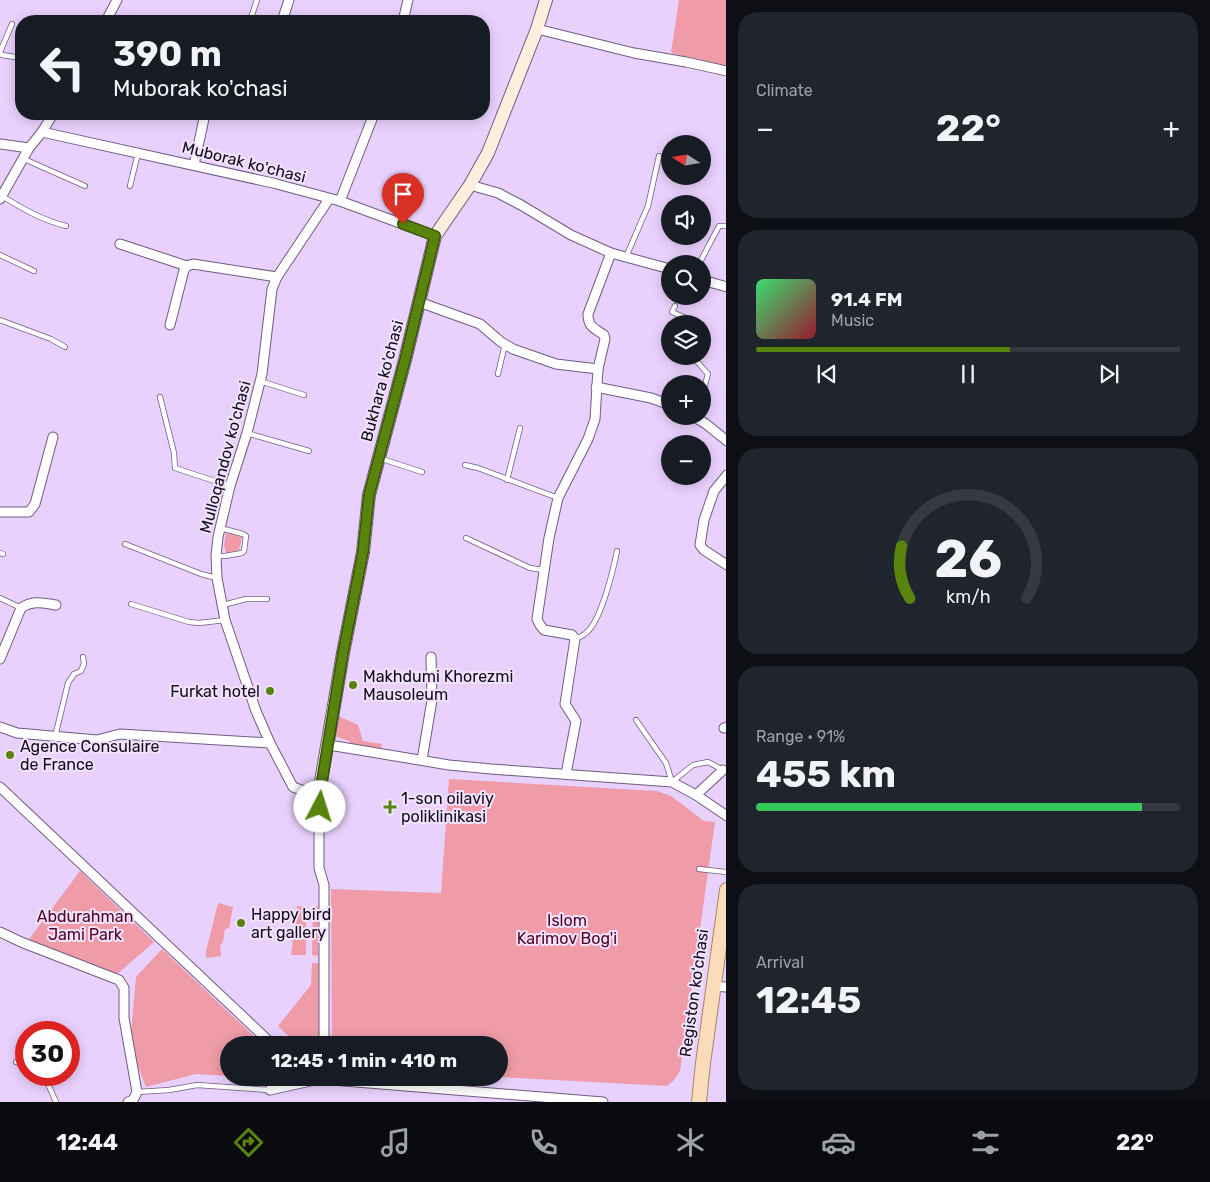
<!DOCTYPE html>
<meta charset="utf-8">
<style>
:root{--surface:#171b24;--page:#20242c;--text:#f1f3f6;--muted:#9ea1a6;--line:#363941;--accent:#58830d}
body{margin:0;font-family:Rubik,sans-serif;background:var(--page);color:var(--text);height:100vh;display:flex;flex-direction:column;font-size:19px;white-space:nowrap}
*{box-sizing:border-box;margin:0}
p{font-size:16px;color:var(--muted)}
.icon{flex:none;width:28px;height:28px;fill:none;stroke:currentColor;stroke-width:2;stroke-linecap:round;stroke-linejoin:round}
.map{position:relative;flex:1;overflow:hidden}
.sheet{display:flex;flex-direction:column;gap:12px;padding:12px;background:#0d0f14;width:484px}
.sheet>*{flex:none}
.top-card{position:absolute;left:15px;top:15px;width:475px;height:105px;border-radius:20px;box-shadow:0 2px 12px #0003;background:#171b24;color:var(--text);overflow:hidden}
.needle{width:32px;rotate:282deg}
.tools{position:absolute;left:661px;top:135px;display:grid;gap:10px}
.tools a{display:grid;place-items:center;width:50px;height:50px;border-radius:50%;background:var(--surface);box-shadow:0 2px 12px #0003;font-size:25px}
.speed{position:absolute;left:15px;top:1021px;display:flex;gap:10px;font-size:25px;font-weight:700;text-align:center}
.speed>*{display:grid;place-content:center;width:65px;height:65px;border-radius:50%;background:var(--surface);box-shadow:0 2px 12px #0003;line-height:1}
.speed .limit{border:8px solid #d22;background:#fff;color:#111}
.pin{position:absolute;display:grid;place-items:center;width:42px;height:42px;color:#fff;margin:-51px -21px;border-radius:50% 50% 50% 0;rotate:-45deg;box-shadow:0 0 5px #0007}
.pin .icon{rotate:45deg}
.me{position:absolute;width:55px;margin:-28px;rotate:5deg;stroke-linejoin:round;filter:drop-shadow(0 0 4px #0008)}
.turn{display:flex;align-items:center;gap:18px;height:105px;padding:0 15px;font-size:22px}
.turn .icon{width:65px;height:65px;stroke-width:2.5}
.turn b{display:block;font-size:35px;line-height:42px}
.big{font-size:38px;font-weight:700;line-height:1.1}
.sheet .card{flex:1;display:flex;flex-direction:column;justify-content:center;gap:8px;min-width:0;padding:0 18px;border-radius:20px;background:var(--page)}
.sheet .dial{align-items:center;gap:0}
.dial svg{height:130px;overflow:visible;fill:none;stroke:var(--line);stroke-width:7;stroke-linecap:round;text-anchor:middle}
.dial text{fill:var(--text);stroke:none}
.song{display:flex;align-items:center;gap:15px}
.cover{width:60px;height:60px;border-radius:8px;background:linear-gradient(135deg,hsl(140 70% 55%),hsl(350 70% 35%))}
.played{height:5px;border-radius:2px;background:linear-gradient(90deg,var(--accent) 60%,var(--line) 60%)}
.keys{display:flex;justify-content:space-around;direction:ltr}
.heat{display:flex;justify-content:space-between;align-items:center;font-size:28px;direction:ltr}
.charge{height:8px;border-radius:4px;background:linear-gradient(90deg,#34c759 91%,var(--line) 0)}
.trip{position:absolute;left:220px;top:1036px;width:288px;height:50px;border-radius:25px;background:var(--surface);box-shadow:0 2px 12px #0003;font-weight:700;line-height:50px;text-align:center}
.tab-bar{display:flex;height:80px;justify-content:space-around;align-items:center;background:#090b0e;color:var(--muted)}
.tab-bar .icon{width:35px;height:35px}
.tab-bar .active{color:var(--accent)}
.tab-bar b{font-size:22px;color:var(--text)}
main{display:flex;flex:1;min-height:0}
.map>svg:first-child{display:block}
.green{fill:#ef9ba8}
.lines{fill:none;stroke-linecap:round;stroke-linejoin:round}
.lane-casing{stroke:#705b81;stroke-width:6}
.street-casing{stroke:#705b81;stroke-width:11}
.secondary-casing{stroke:#705b81;stroke-width:14}
.primary-casing{stroke:#a78465;stroke-width:16}
.lane{stroke:#fff;stroke-width:4.5}
.street{stroke:#fff;stroke-width:9}
.secondary{stroke:#fdeedd;stroke-width:12}
.primary{stroke:#fadcbb;stroke-width:14}
.route-casing{stroke:#395508;stroke-width:12}
.route{stroke:#58830d;stroke-width:9}
.poi-dot{fill:#58830d;stroke:#f1e3fe;stroke-width:2}
.labels{text-anchor:middle;dominant-baseline:central;stroke-width:4;stroke-linejoin:round;paint-order:stroke}
.street-label{font-size:16px;fill:#130b1a;stroke:#f1e3fe}
.poi-label{font-size:16px;fill:#130b1a;stroke:#f1e3fe;text-anchor:start}
.park-label{font-size:16px;fill:#52001d;stroke:#f1e3fe}
</style>
<main>
<div class="map">
<svg width="727" height="1102" viewBox="0 0 727 1102">
<rect width="100%" height="100%" fill="#e9d1fd"/>
<g class="green">
<polygon points="679,0 726,0 726,67 671,53"/>
<polygon points="226,533 242,537 239,550 226,553 224,545"/>
<polygon points="336,715 358,725 363,741 382,744 381,750 353,746 349,741 334,736"/>
<polygon points="449,779 657,791 671,796 704,821 715,822 680,1071 674,1080 667,1086 499,1077 499,1045 332,1045 331,889 441,893"/>
<polygon points="80,871 154,942 115,976 27,942"/>
<polygon points="218,903 233,907 229,928 225,929 223,942 220,945 221,956 206,958 206,951"/>
<polygon points="297,906 306,906 306,955 291,955"/>
<polygon points="313,906 318,906 318,956 312,955"/>
<polygon points="162,949 263,1045 229,1045 229,1076 196,1074 146,1087 130,1045 136,977"/>
<polygon points="312,963 319,963 319,1035 310,1045 298,1045 278,1026 311,985"/>
</g>
<g class="lines">
<defs>
<g id="lane">
<polyline points="250,21 257,0"/>
<polyline points="12,24 0,52 2,55 21,58"/>
<polyline points="24,159 85,186"/>
<polyline points="130,186 138,153"/>
<path d="M 2,196 C 23,209 42,220 66,226"/>
<polyline points="0,255 34,271"/>
<polyline points="626,257 648,206 659,156"/>
<polyline points="699,264 719,226 727,226"/>
<polyline points="675,306 672,312 695,322 694,324"/>
<polyline points="0,320 51,339 65,347"/>
<polyline points="692,356 708,374 702,395"/>
<polyline points="498,374 505,344"/>
<polyline points="260,381 304,395"/>
<polyline points="160,397 174,453 175,468 230,486"/>
<polyline points="247,433 309,451"/>
<polyline points="379,458 422,472"/>
<polyline points="465,465 478,468 558,498"/>
<polyline points="507,480 520,428"/>
<polyline points="466,538 530,568 544,570"/>
<polyline points="125,544 201,574 217,578"/>
<polyline points="0,553 3,554"/>
<polyline points="216,556 225,556 242,553 244,551 246,536 243,534 220,528"/>
<polyline points="0,598 21,608"/>
<polyline points="131,604 189,622 199,623 225,620"/>
<polyline points="223,605 246,599 267,599"/>
<path d="M 575,639 C 579,637 583,636 586,633 C 601,621 613,571 617,551"/>
<polyline points="636,720 666,763 672,782 693,765 708,762 723,770"/>
<polyline points="55,737 68,683 74,674 81,671 84,664 83,657"/>
<polyline points="699,869 727,872"/>
<polyline points="16,1062 26,1064"/>
<polyline points="44,1075 56,1102"/>
<polyline points="137,1092 169,1090 197,1085 270,1090"/>
</g>
<g id="street">
<polyline points="106,21 117,0"/>
<polyline points="282,21 289,0"/>
<polyline points="403,21 408,0"/>
<polyline points="537,29 634,53 686,62 727,71"/>
<polyline points="42,132 273,183 340,201 435,236"/>
<polyline points="0,144 29,148"/>
<polyline points="194,165 205,114"/>
<polyline points="470,185 498,193 521,205 571,235 611,253 670,269"/>
<polyline points="0,199 29,148 42,132 53,114"/>
<polyline points="340,201 374,114"/>
<polyline points="120,244 187,266"/>
<polyline points="702,280 727,287"/>
<polyline points="419,302 480,324 501,342 513,349 556,364 598,369"/>
<polyline points="170,325 184,270 187,266 193,264 277,277"/>
<polyline points="596,387 651,398 670,405"/>
<polyline points="693,416 706,424 727,441"/>
<polyline points="727,475 714,491 704,520 700,545 704,550 727,565"/>
<polyline points="0,512 29,512 35,504 53,437"/>
<path d="M 0,659 L 21,608 C 33,600 43,603 56,605"/>
<polyline points="0,727 17,733 97,740 120,734 270,743"/>
<polyline points="724,728 727,727"/>
<polyline points="329,745 449,765 491,769 672,782 696,795 727,816"/>
<polyline points="422,760 432,700 431,657"/>
<path d="M 566,774 L 576,721 L 565,704 L 575,639 L 572,635 L 544,630 L 540,625 L 537,619 L 549,538 L 558,498 L 588,439 L 595,419 L 598,369 L 605,339 L 604,335 C 594,328 588,327 588,314 L 611,253"/>
<polyline points="0,787 273,1045"/>
<polyline points="696,795 723,770"/>
<polyline points="0,932 21,942 119,980 124,988 124,1018 137,1092 133,1100 128,1102"/>
<polyline points="713,986 727,987"/>
<polyline points="324,1045 324,885 319,868 319,793 304,791 293,787 270,743 256,711 225,620 217,578 216,556 218,537 230,486 247,433 262,374 272,289 277,277 329,199"/>
<polyline points="307,1078 603,1102"/>
<polyline points="270,1090 315,1080"/>
</g>
<polyline id="secondary" points="319,793 343,653 363,552 369,495 405,360 435,236 470,185 488,153 537,29 546,0"/>
<polyline id="primary" points="699,1102 703,1063 727,890"/>
</defs>
<use href="#lane" class="lane-casing"/>
<use href="#street" class="street-casing"/>
<use href="#secondary" class="secondary-casing"/>
<use href="#primary" class="primary-casing"/>
<use href="#lane" class="lane"/>
<use href="#street" class="street"/>
<use href="#secondary" class="secondary"/>
<use href="#primary" class="primary"/>
</g>
<g class="lines">
<defs>
<polyline id="route" points="320,807 320,793 343,653 363,552 369,495 405,360 435,236 403,224"/>
</defs>
<use href="#route" class="route-casing"/>
<use href="#route" class="route"/>
</g>
<g class="poi-dot">
<circle cx="353" cy="685" r="5"/>
<circle cx="270" cy="691" r="5"/>
<circle cx="10" cy="755" r="5"/>
<path d="M387.5 799.5h5v5h5v5h-5v5h-5v-5h-5v-5h5z"/>
<circle cx="241" cy="923" r="5"/>
</g>
<g class="labels">
<g class="street-label">
<text transform="translate(244 162) rotate(14)">Muborak ko'chasi</text>
<text transform="translate(382 381) rotate(-75)">Bukhara ko'chasi</text>
<text transform="translate(225 457) rotate(-75)">Mulloqandov ko'chasi</text>
<text transform="translate(694 993) rotate(-82)">Registon ko'chasi</text>
</g>
<g class="poi-label">
<text x="363" y="676">Makhdumi Khorezmi<tspan x="363" dy="18">Mausoleum</tspan></text>
<text x="260" y="691" text-anchor="end">Furkat hotel</text>
<text x="20" y="746">Agence Consulaire<tspan x="20" dy="18">de France</tspan></text>
<text x="401" y="798">1-son oilaviy<tspan x="401" dy="18">poliklinikasi</tspan></text>
<text x="251" y="914">Happy bird<tspan x="251" dy="18">art gallery</tspan></text>
</g>
<g class="park-label">
<text x="85" y="916">Abdurahman<tspan x="85" dy="18">Jami Park</tspan></text>
<text x="567" y="920">Islom<tspan x="567" dy="18">Karimov Bog'i</tspan></text>
</g>
</g>
</svg>
<div class="tools">
<a><svg class="needle" viewBox="-14 -14 28 28"><path d="M0-13l5 13h-10z" fill="#e53935"/><path d="M0 13l5-13h-10z" fill="#9ea1a6"/></svg></a>
<a><svg class="icon" aria-label="sound" viewBox="0 0 24 24"><path d="M4 9h4l5-4v14l-5-4H4zM17 9q2 3 0 6"/></svg></a>
<a><svg class="icon" aria-label="search" viewBox="0 0 24 24"><circle cx="10" cy="10" r="6"/><path d="M15 15l6 6"/></svg></a>
<a><svg class="icon" aria-label="layers" viewBox="0 0 24 24"><path d="M12 4l9 5-9 5-9-5zM3 14l9 5 9-5"/></svg></a>
<a>+</a>
<a>−</a>
</div>
<div class="speed"><div class="limit">30</div></div>
<div class="pin" style="left:403px;top:224px;background:#d93025"><svg class="icon" aria-label="arrive" viewBox="0 0 24 24"><path d="M6 21V4h12l-3 4 3 4H6"/></svg></div>
<svg class="me" style="left:320px;top:807px" viewBox="-20 -20 40 40"><circle r="19" fill="#fff"/><path d="M0-13L10 11 0 6-10 11z" fill="#58830d"/></svg>
<div class="trip">12:45 · 1 min · 410 m</div>
<div class="top-card">
<div class="turn"><svg class="icon" aria-label="left" viewBox="0 0 24 24"><path d="M17 20v-9H6M10 6l-5 5 5 5"/></svg><div><b>390 m</b>Muborak ko'chasi</div></div>
</div>
</div>
<section class="sheet">
<div class="card"><p>Climate</p>
<div class="heat"><a>−</a><b class="big">22°</b><a>+</a></div>
</div>
<div class="card">
<div class="song"><i class="cover"></i><div><b>91.4 FM</b><p>Music</p></div></div>
<div class="played"></div>
<div class="keys"><svg class="icon" aria-label="previous" viewBox="0 0 24 24"><path d="M18 5L8 12l10 7zM5 5v14"/></svg><svg class="icon" aria-label="pause" viewBox="0 0 24 24"><path d="M8 5v14M16 5v14"/></svg><svg class="icon" aria-label="next" viewBox="0 0 24 24"><path d="M6 5l10 7-10 7zM19 5v14"/></svg></div>
</div>
<div class="card dial"><svg viewBox="0 0 100 80">
<path d="M14 69A42 42 0 1 1 86 69"/>
<path d="M14 69A42 42 0 0 1 9 37" stroke="#58830d"/>
<text x="50" y="56" font-size="32" font-weight="700">26</text>
<text x="50" y="72" font-size="11">km/h</text>
</svg></div>
<div class="card"><p>Range · 91%</p><b class="big">455 km</b><div class="charge"></div></div>
<div class="card"><p>Arrival</p><b class="big">12:45</b></div>
</section>
</main>
<nav class="tab-bar">
<b>12:44</b>
<svg class="icon active" aria-label="directions" viewBox="0 0 24 24"><path d="M12 3l9 9-9 9-9-9zM9 14v-3h6M13 9l2 2-2 2"/></svg>
<svg class="icon" aria-label="music" viewBox="0 0 24 24"><path d="M9 18V5l10-2v13"/><circle cx="6" cy="18" r="3"/><circle cx="16" cy="16" r="3"/></svg>
<svg class="icon" aria-label="phone" viewBox="0 0 24 24"><path d="M5 4h4l2 5-3 2q2 4 5 5l2-3 5 2v4C11 20 4 13 5 4z"/></svg>
<svg class="icon" aria-label="climate" viewBox="0 0 24 24"><path d="M12 3v18M4 7l16 10M4 17L20 7"/></svg>
<svg class="icon" aria-label="car" viewBox="0 0 24 24"><path d="M5 17H2v-5l4-1 3-4h7l3 4 3 1v5h-3M9 17h6M6 11h13"/><circle cx="7" cy="17" r="2"/><circle cx="17" cy="17" r="2"/></svg>
<svg class="icon" aria-label="filters" viewBox="0 0 24 24"><path d="M4 7h16M4 17h16"/><circle cx="9" cy="7" r="2"/><circle cx="15" cy="17" r="2"/></svg>
<b>22°</b>
</nav>
